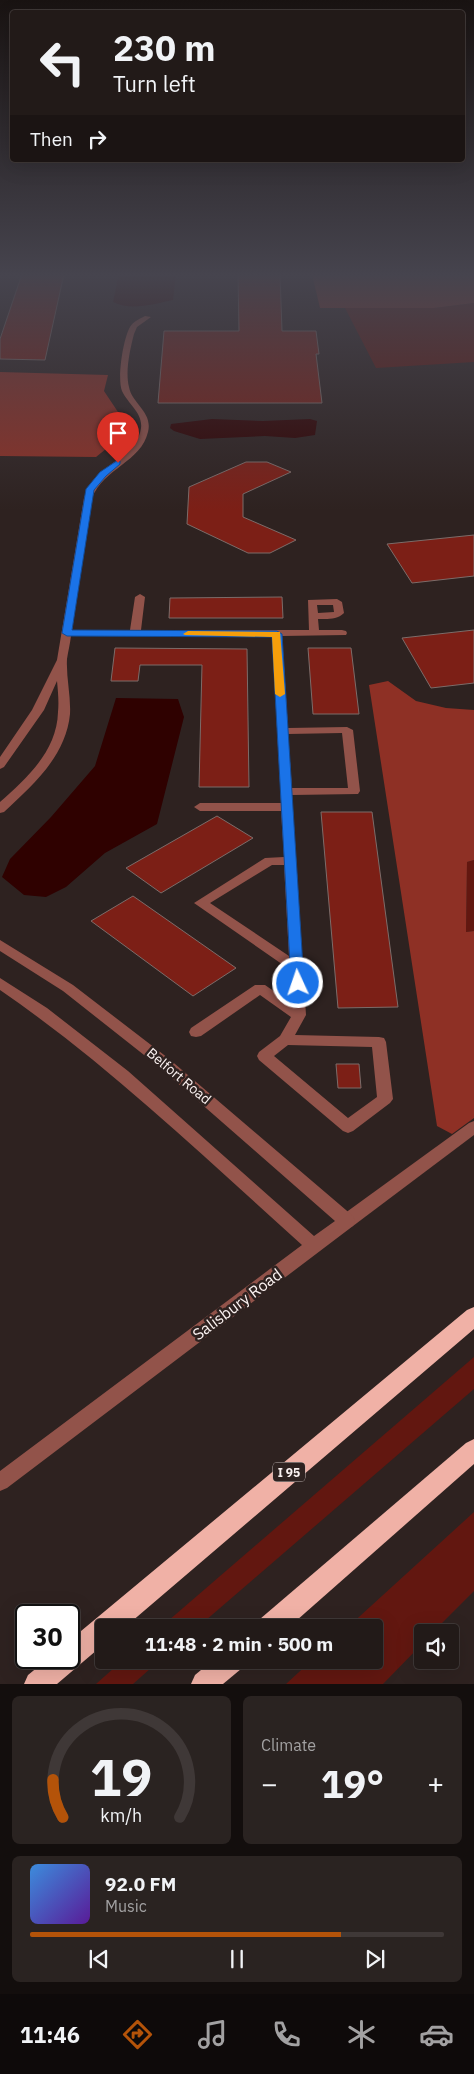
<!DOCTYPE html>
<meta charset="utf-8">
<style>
:root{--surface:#221a18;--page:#2a2321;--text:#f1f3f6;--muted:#a2a1a2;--line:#3f3837;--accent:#b45309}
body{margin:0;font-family:"IBM Plex Sans",sans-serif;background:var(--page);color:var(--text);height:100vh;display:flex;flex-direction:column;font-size:19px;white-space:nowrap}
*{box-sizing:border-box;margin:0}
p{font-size:16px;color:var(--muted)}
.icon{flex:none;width:28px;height:28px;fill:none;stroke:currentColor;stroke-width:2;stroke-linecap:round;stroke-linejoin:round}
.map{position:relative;height:1684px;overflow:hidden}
.sheet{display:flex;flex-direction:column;gap:12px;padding:12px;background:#130e0d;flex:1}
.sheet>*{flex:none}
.banner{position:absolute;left:10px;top:10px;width:455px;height:152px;border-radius:5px;box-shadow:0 5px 20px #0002,0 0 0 1px var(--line);background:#221a18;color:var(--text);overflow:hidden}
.buttons{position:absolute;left:414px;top:1624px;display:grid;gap:10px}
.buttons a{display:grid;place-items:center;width:45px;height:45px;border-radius:5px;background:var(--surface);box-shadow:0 5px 20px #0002,0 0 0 1px var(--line);font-size:25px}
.speed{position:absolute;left:15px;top:1604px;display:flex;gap:10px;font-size:25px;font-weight:700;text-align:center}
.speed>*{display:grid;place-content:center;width:65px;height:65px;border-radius:50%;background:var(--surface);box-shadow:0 5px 20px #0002,0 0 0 1px var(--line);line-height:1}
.speed .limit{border:2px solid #111;border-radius:8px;background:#fff;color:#111}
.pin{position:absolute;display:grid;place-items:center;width:42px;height:42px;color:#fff;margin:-51px -21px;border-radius:50% 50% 50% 0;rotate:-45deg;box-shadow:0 0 5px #0007}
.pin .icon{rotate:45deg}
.me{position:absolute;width:55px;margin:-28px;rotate:357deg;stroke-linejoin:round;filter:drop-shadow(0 0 4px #0008)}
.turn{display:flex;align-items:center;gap:18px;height:105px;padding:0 20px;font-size:22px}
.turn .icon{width:65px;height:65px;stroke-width:2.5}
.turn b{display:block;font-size:35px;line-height:42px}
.then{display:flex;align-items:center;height:48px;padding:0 20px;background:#0003;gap:10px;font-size:19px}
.big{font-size:38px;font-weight:700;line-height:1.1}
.sheet .widget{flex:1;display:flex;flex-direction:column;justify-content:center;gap:8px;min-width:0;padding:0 18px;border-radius:8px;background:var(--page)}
.sheet .dial{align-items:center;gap:0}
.dial svg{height:130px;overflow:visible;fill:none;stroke:var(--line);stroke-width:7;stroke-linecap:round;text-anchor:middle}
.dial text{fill:var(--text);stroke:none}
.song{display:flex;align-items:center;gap:15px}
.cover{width:60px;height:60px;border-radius:8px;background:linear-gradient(135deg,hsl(210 70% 55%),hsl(270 70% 35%))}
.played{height:5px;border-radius:2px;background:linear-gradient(90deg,var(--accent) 75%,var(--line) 75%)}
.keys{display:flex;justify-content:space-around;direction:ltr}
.heat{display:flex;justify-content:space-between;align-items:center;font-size:28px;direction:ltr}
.sheet .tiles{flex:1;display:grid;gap:12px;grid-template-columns:1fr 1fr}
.widget:last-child{grid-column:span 2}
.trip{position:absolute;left:95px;top:1619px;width:288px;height:50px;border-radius:5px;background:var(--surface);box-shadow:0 5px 20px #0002,0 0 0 1px var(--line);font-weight:700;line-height:50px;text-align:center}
.dock{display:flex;height:80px;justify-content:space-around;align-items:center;background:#0e0a0a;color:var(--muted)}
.dock .icon{width:35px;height:35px}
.dock .current{color:var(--accent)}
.dock b{font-size:22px;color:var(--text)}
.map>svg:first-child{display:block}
.green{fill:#621710}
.forest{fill:#8e3025}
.water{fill:#2f0100}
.building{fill:#7c1f16;stroke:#7c6c69}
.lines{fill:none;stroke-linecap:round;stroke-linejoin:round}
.minor{fill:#92534a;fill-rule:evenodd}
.tertiary{fill:#92534a;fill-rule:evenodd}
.motorway{fill:#f0b1a6;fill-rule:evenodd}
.route{fill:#1a73e8;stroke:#114b97}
.slow{fill:#f59e0b}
.labels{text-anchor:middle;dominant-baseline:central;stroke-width:5;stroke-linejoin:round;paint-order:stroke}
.shield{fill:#2e2220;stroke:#beb4b2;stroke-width:1}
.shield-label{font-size:12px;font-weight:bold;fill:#fbf2f1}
.street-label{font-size:14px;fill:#fbf2f1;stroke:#2e2220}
.near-street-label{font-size:16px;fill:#fbf2f1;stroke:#2e2220}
</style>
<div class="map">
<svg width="474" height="1684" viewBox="0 0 474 1684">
<rect width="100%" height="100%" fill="#2e2220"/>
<g class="green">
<polygon points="474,303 474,362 376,368 345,308 434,308"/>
<polygon points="474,860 474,931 466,932 467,862"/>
<polygon points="474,1357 474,1389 198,1627 161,1627"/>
<polygon points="474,1512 474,1591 433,1632 422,1632 422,1644 383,1684 286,1684 312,1660 374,1660 374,1628 348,1627"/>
<polygon points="123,1660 160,1660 133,1684 96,1684"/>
</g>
<g class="forest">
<polygon points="474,274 474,303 434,308 320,308 312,274"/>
<polygon points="0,372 108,375 104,391 118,412 122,436 96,457 0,456"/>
<polygon points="388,681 416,701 446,708 474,710 474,860 467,862 466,932 474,931 474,1118 452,1134 437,1126 369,685"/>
</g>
<g class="water">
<path d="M 119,274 L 176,274 L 173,300 C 154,304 131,311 113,302 Z"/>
<polygon points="212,419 263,421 310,419 317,421 315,435 295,438 265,436 200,439 174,431 170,428 171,424"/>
<polygon points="116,698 178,699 184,717 157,824 105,853 66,887 46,897 24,895 2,877 10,859 51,817 95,766"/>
</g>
<g class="building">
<polygon points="22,274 64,274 45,360 0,359 0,339"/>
<polygon points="238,274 280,274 282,331 316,331 319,354 316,354 322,403 158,403 164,331 239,331"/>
<polygon points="246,462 267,462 291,472 243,494 243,517 296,540 270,553 248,553 187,524 189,487"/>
<polygon points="474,535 474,576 412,583 387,544"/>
<polygon points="282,597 283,618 169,618 170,598"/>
<polygon points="474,630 474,683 431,688 402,638"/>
<polygon points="115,648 247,649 249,787 199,787 202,665 140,665 138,681 111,681"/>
<polygon points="308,648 351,648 359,714 313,714"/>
<polygon points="321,812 372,812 398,1007 338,1008"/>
<polygon points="217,816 253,838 161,893 126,868"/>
<polygon points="133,896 236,968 193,996 91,921"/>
<polygon points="336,1064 359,1064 361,1088 338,1088"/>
</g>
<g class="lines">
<g class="minor">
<path d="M 145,316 L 151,317 L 137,327 L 134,334 C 130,350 125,371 129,387 C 132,404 153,412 148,432 C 141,462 104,468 92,498 L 72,630 L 130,630 L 135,597 L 140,594 L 145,597 L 141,630 L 309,630 L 308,600 L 337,599 L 342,602 L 344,613 C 337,620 328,619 318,619 L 319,630 L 342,630 L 346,631 L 347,633 L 346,635 L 282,636 L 288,728 L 347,727 L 353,730 L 360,791 L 358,794 L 292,795 L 306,1015 L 295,1035 L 379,1037 L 384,1038 L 386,1042 L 393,1099 L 390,1103 L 353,1131 L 348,1133 L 343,1131 L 259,1060 L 257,1056 L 259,1052 L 280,1036 L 291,1017 L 260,995 L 201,1036 L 196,1037 L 191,1036 L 189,1032 L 191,1028 L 255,985 L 265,985 L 291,1003 L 289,969 L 194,903 L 265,858 L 284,857 L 281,811 L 200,811 L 194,807 L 200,803 L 281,803 L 272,636 L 71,636 C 70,644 68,652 67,659 C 66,677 71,696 70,714 C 66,756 33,785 4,812 L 0,813 L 0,802 C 27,778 57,751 58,712 C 59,702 58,691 57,681 L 44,710 L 4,767 L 0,769 L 0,757 L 32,710 L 57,660 L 84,498 C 87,489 91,482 98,475 C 112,461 138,451 141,428 C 143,413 128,404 122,391 C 117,379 123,339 130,327 C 133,322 139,319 145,316 ZM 317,605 L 333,605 L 334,612 L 318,613 ZM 342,733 L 348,788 L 292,788 L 288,734 ZM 272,865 L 284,865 L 289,956 L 210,903 ZM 288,1045 L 372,1047 L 377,1097 L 348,1118 L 274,1056 Z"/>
<polygon points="474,1121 474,1135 353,1226 347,1228 341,1226 339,1221 341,1216 469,1123"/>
</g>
<path class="tertiary" d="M 0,940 L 73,985 L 168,1058 L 353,1216 L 355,1221 L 353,1226 L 320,1251 L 7,1488 L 0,1491 L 0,1471 L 302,1245 C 204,1157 109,1065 0,990 L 0,978 L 47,1008 L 128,1071 L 314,1236 L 335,1221 L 158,1066 L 63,991 L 0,951 Z"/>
<g class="motorway">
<polygon points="474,1307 474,1329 124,1628 104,1628 104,1644 57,1684 24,1684 28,1675 49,1658 69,1658 69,1641 467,1310"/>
<polygon points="474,1439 474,1464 288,1628 257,1628 260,1619 466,1443"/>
<polygon points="213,1660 245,1660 241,1669 223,1684 191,1684 195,1675"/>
</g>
</g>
<linearGradient id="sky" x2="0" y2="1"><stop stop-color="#191312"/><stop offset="0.54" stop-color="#46444e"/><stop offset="1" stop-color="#46444e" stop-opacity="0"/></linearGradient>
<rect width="474" height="510" fill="url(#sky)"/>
<polygon class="route" points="118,460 120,461 120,464 106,476 94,490 72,630 277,631 282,634 304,983 302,986 293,986 291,983 272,637 67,636 62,633 86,489 100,472"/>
<polygon class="slow" points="188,631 280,632 285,694 280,697 275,694 272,637 185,635 183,634"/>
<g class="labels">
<rect class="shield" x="273" y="1462.5" width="32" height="19" rx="4"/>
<g class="shield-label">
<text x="289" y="1472">I 95</text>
</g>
<g class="street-label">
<text transform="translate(179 1076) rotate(40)">Belfort Road</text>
</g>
<g class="near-street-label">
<text transform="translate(237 1304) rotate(-37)">Salisbury Road</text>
</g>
</g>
</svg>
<div class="buttons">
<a><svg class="icon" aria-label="sound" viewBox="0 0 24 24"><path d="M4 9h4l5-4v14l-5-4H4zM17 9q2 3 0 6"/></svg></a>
</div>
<div class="speed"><div class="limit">30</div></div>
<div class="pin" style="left:118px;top:463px;background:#d93025"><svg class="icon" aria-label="arrive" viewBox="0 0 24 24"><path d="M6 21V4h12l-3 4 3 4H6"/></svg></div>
<svg class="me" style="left:298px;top:983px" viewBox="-20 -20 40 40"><circle r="17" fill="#1a73e8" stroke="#fff" stroke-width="3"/><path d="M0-11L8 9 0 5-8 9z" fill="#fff"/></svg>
<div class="trip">11:48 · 2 min · 500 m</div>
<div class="banner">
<div class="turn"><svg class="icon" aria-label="left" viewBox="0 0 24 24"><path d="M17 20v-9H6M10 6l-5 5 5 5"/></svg><div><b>230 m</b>Turn left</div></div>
<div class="then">Then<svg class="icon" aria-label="right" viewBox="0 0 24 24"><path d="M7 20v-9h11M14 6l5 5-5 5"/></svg></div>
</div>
</div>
<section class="sheet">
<div class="tiles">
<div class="widget dial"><svg viewBox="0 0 100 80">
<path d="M14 69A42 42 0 1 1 86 69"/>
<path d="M14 69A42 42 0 0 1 8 46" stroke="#b45309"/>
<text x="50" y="56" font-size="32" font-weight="700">19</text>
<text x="50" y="72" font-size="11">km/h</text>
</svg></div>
<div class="widget"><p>Climate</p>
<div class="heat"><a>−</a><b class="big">19°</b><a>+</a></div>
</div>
<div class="widget">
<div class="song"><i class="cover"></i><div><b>92.0 FM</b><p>Music</p></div></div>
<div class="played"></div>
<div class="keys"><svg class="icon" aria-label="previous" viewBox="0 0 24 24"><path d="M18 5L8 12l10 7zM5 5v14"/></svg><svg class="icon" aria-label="pause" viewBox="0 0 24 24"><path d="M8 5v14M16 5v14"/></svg><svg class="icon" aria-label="next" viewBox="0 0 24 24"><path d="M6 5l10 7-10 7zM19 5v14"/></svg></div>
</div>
</div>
</section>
<nav class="dock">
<b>11:46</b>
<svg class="icon current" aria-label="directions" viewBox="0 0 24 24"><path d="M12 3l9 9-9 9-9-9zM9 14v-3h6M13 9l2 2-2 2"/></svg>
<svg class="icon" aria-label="music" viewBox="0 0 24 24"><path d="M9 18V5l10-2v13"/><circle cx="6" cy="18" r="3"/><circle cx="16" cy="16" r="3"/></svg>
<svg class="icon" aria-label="phone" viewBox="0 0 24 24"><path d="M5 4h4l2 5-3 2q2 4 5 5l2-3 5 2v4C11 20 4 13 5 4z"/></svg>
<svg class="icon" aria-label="climate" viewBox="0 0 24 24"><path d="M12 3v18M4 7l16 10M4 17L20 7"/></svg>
<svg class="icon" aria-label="car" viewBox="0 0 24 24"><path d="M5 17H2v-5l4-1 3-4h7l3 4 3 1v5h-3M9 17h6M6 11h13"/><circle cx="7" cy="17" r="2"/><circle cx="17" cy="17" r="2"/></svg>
</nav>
